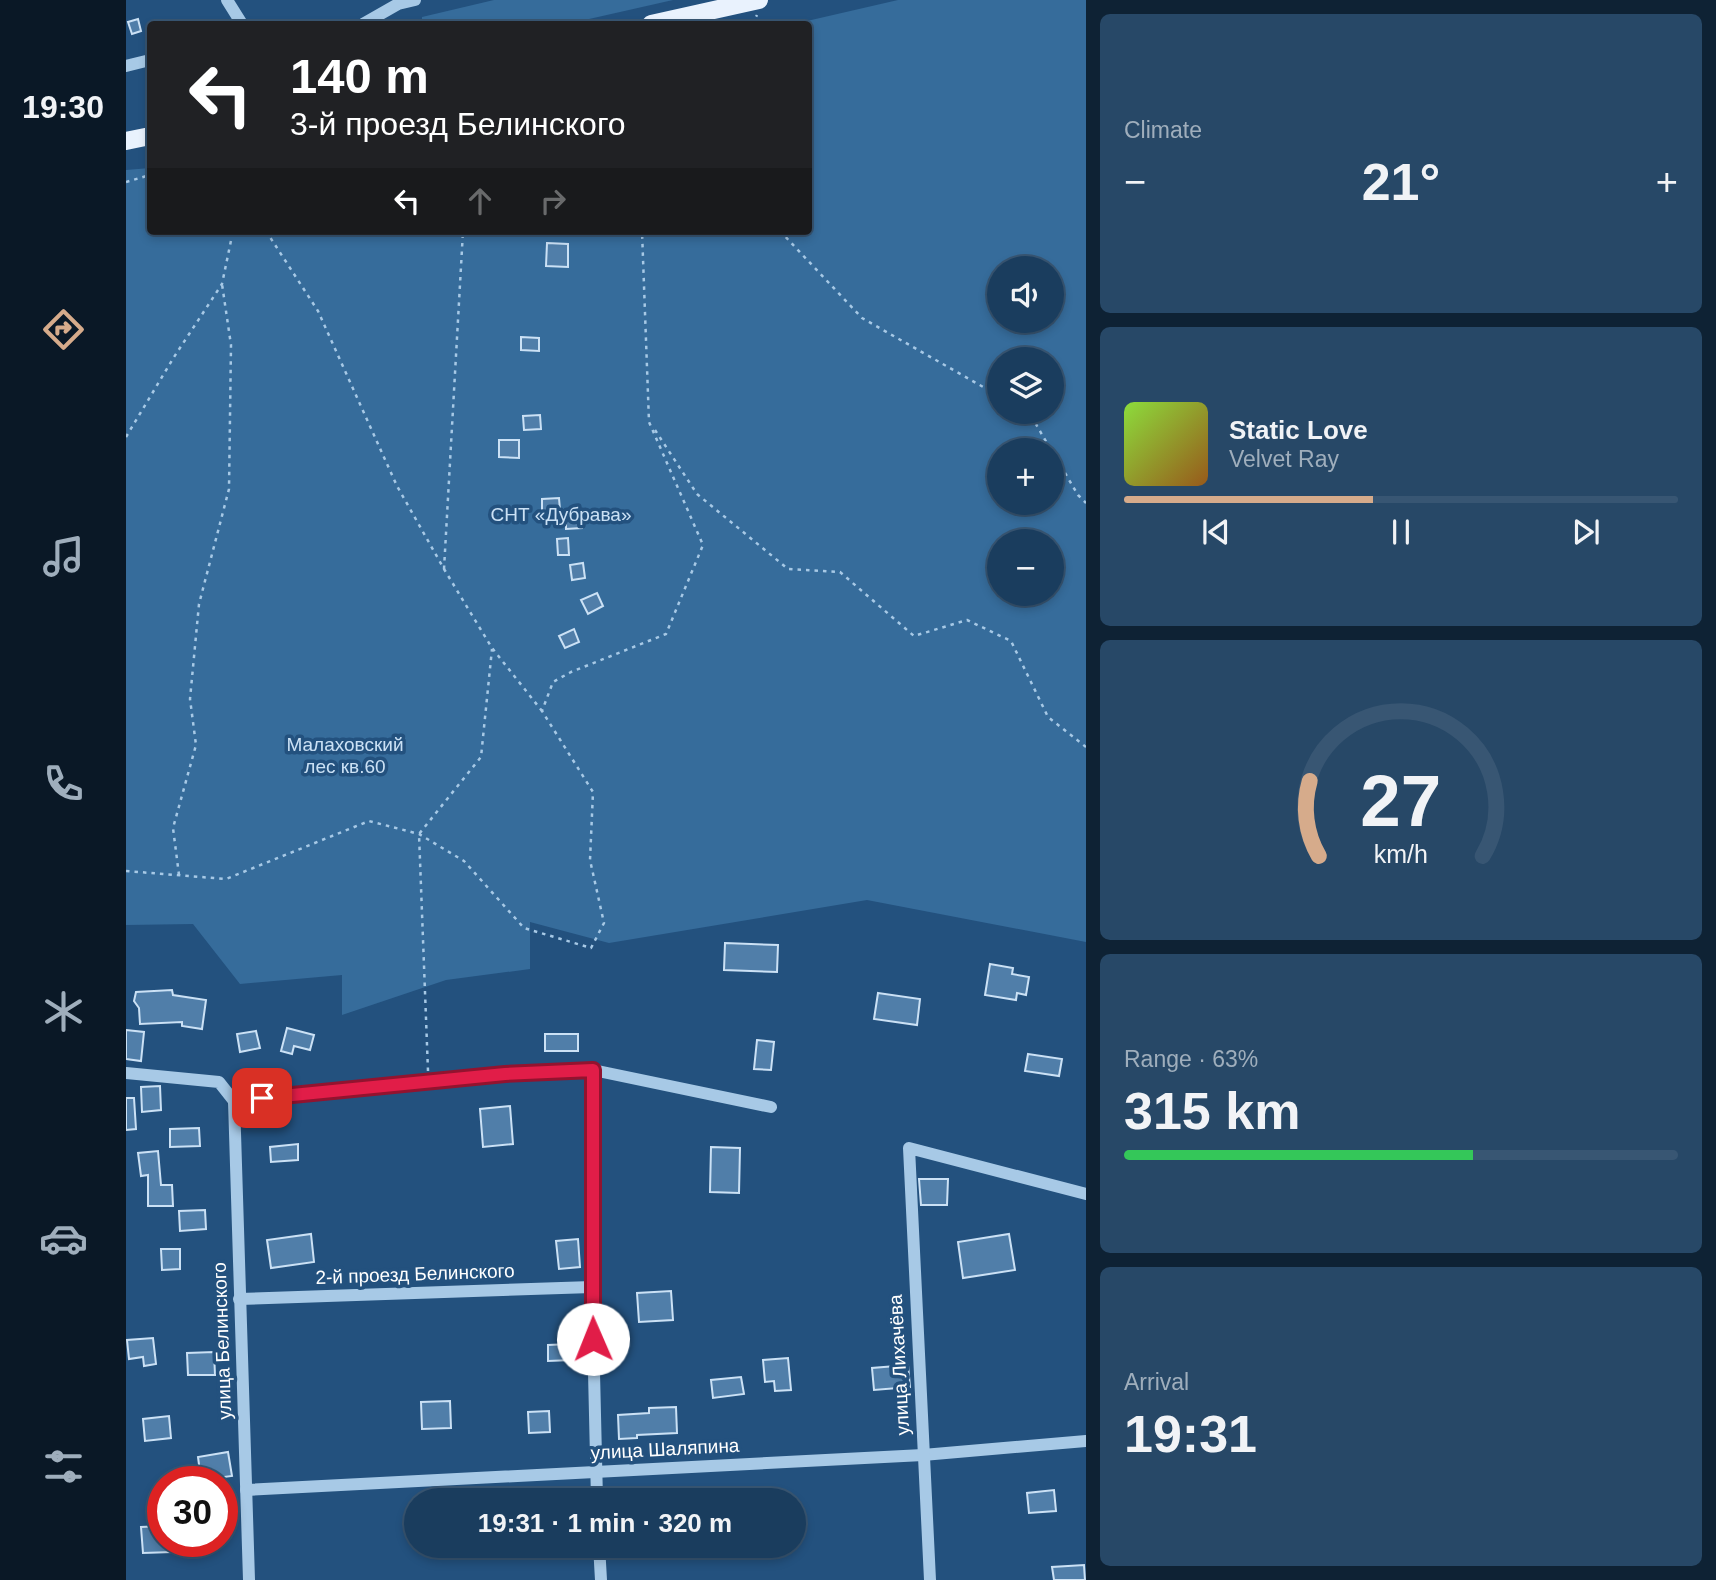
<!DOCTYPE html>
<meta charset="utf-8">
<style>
:root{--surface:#1a3d5e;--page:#274867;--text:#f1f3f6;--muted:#9faebc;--line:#385673;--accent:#d6ab8b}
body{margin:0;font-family:Arial,sans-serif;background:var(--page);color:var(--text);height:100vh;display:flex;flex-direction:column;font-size:26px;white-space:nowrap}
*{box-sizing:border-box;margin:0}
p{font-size:23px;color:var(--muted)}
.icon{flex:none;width:38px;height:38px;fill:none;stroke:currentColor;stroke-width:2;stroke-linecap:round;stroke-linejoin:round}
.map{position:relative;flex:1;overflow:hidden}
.side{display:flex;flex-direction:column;gap:14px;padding:14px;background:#0e2234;width:630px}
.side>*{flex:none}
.hud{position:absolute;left:21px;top:21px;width:665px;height:214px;border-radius:7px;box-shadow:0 4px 10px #0003,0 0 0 2px var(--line);background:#202124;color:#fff;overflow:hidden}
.controls{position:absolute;left:861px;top:256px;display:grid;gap:14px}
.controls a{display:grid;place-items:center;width:77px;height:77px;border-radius:50%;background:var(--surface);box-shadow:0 4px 10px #0003,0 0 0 2px var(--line);font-size:35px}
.speed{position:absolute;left:21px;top:1466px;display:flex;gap:14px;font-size:35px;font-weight:700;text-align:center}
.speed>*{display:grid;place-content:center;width:91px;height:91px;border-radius:50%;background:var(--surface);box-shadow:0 4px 10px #0003,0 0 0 2px var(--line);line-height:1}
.speed .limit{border:10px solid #d22;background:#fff;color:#111}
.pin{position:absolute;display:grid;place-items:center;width:60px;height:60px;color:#fff;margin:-30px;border-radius:14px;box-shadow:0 4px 10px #0006}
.me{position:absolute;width:77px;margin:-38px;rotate:359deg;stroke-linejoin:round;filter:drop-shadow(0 0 5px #0008)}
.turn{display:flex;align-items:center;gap:24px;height:147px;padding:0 28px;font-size:32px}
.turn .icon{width:91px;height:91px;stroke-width:2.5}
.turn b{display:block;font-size:49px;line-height:60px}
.lanes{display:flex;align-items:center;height:66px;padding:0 28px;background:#0003;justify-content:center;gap:35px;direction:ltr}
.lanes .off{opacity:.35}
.big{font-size:52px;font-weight:600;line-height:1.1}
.side .widget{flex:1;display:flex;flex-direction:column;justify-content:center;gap:10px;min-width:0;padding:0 24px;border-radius:10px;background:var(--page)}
.side .dial{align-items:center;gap:0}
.dial svg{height:182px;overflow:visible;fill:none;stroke:var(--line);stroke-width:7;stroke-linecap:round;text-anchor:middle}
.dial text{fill:var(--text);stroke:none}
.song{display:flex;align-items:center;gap:21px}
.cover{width:84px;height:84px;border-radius:10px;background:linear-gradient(135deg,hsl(90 70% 55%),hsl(30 70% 35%))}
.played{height:7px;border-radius:4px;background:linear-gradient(90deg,var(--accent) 45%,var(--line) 45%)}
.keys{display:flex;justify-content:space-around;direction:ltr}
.heat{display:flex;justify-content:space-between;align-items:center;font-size:38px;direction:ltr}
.charge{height:10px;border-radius:5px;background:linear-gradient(90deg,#34c759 63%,var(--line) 0)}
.trip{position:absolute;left:278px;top:1488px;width:402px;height:70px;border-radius:35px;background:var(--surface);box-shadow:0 4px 10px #0003,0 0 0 2px var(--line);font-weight:600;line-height:70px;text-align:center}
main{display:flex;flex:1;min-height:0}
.tabs{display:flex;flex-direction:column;width:126px;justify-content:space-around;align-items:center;background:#0a1826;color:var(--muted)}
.tabs .icon{width:49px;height:49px}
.tabs .active{color:var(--accent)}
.tabs b{font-size:32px;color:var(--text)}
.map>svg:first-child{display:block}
.green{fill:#366c9b;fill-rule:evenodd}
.building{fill:#507ea9;stroke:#cbe1f5;stroke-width:2}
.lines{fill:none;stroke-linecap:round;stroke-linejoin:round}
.path{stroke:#a7c9e6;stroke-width:2.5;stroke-dasharray:3.5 5;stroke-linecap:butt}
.minor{stroke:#a7c9e6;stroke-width:12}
.major{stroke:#e9f2fd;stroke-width:18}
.route-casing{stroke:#92132f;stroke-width:18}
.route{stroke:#e11d48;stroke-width:12}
.labels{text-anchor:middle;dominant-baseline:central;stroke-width:7;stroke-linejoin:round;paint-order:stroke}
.park-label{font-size:19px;fill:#cbe1f5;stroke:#23517e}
.street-label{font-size:19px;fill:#fff;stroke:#23517e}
</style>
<main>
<nav class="tabs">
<b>19:30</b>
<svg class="icon active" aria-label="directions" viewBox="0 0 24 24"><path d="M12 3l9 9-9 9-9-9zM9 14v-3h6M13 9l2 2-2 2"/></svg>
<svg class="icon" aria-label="music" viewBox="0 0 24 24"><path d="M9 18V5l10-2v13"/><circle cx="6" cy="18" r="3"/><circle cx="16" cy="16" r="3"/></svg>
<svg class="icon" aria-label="phone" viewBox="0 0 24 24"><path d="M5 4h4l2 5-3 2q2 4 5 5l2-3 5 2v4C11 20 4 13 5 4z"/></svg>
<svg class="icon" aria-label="climate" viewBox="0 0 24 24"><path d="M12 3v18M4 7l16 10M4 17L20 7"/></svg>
<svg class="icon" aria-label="car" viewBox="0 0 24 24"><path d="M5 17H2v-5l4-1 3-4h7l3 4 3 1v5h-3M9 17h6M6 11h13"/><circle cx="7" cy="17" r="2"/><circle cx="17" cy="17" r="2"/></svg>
<svg class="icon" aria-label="filters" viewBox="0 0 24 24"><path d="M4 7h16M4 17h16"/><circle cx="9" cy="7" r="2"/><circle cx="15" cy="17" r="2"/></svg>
</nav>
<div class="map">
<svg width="960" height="1580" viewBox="0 0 960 1580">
<rect width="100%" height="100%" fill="#23517e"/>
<g class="green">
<polygon points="368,0 547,0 441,24 296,24 296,17"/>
<path d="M 772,0 L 960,0 L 960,942 L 741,900 L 483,943 L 404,922 L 404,969 L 320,980 L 216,1015 L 216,975 L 114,984 L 67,924 L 0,925 L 0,170 L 24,168 L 24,231 L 682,231 L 682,24 L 668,24 ZM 873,268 L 926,268 L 926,320 L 873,320 ZM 873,359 L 926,359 L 926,411 L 873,411 ZM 873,450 L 926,450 L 926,502 L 873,502 ZM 873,541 L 926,541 L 926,593 L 873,593 Z"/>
</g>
<g class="building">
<polygon points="12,19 15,31 6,34 2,22"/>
<polygon points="421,243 442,244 442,267 420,266"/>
<polygon points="395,337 413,338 413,351 395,350"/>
<polygon points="414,415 415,429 398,430 397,416"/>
<polygon points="373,440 393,440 393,458 373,457"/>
<polygon points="433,498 434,510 416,511 416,499"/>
<polygon points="455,517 456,528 440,529 440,518"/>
<polygon points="442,538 443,555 432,555 431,539"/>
<polygon points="457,563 459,578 446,580 444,565"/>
<polygon points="471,593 477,606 462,614 455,600"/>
<polygon points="448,629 453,642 439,648 433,636"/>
<polygon points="599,943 652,945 651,972 598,970"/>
<polygon points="864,964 887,968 886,974 903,977 900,995 891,993 890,1000 859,995"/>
<polygon points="46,990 47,995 80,1000 76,1029 56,1026 56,1022 14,1024 13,1008 8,1001 10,992"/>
<polygon points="752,993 794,999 791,1025 748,1019"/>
<polygon points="161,1028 188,1035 184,1050 168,1046 166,1054 155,1051"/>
<polygon points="0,1030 18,1032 15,1061 0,1059"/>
<polygon points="130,1031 134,1048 114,1052 111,1034"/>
<rect x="419" y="1034" width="33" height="17"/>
<polygon points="631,1040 648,1042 645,1070 628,1069"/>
<polygon points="902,1054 936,1059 933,1076 899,1071"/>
<polygon points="34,1086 35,1110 16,1112 15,1087"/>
<polygon points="0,1098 8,1098 10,1129 0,1130"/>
<polygon points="384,1106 387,1144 357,1147 354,1109"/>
<polygon points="73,1128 74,1146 44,1147 44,1129"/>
<polygon points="172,1144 172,1160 145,1162 144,1147"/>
<polygon points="585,1147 614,1148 613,1193 584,1192"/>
<polygon points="32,1151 35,1185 46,1185 47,1206 22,1206 22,1175 15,1176 12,1153"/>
<polygon points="793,1179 822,1179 821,1205 795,1205"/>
<polygon points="79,1210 80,1229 54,1231 53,1211"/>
<polygon points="185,1234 188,1262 145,1268 141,1240"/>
<polygon points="883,1234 889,1270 837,1278 832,1242"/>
<polygon points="452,1239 454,1267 433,1269 430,1241"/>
<polygon points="35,1249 54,1249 54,1269 36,1270"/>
<polygon points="545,1291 547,1320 513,1322 511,1293"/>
<polygon points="27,1338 30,1364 18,1366 17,1357 3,1359 1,1340"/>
<polygon points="445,1344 446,1360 422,1361 422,1345"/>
<polygon points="88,1352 89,1375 62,1375 61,1353"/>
<polygon points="662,1358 665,1390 649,1391 648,1381 639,1382 637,1360"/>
<polygon points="782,1365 784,1387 748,1390 746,1368"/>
<polygon points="615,1377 618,1394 587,1398 585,1380"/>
<polygon points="324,1401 325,1428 296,1429 295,1402"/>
<polygon points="550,1407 551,1433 511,1435 511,1438 493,1439 492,1415 523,1413 523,1408"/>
<polygon points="423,1411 424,1432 403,1433 402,1412"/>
<polygon points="43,1416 45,1438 19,1441 17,1419"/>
<polygon points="102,1452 106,1476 75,1480 72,1457"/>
<polygon points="928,1490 930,1511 903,1513 901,1493"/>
<polygon points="37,1526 37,1542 45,1542 46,1552 17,1553 15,1527"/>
<polygon points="958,1565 959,1580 928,1580 926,1567"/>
</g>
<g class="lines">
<g class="path">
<polyline points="626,24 631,15"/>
<polyline points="0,182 24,175"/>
<polyline points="140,231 192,311 271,486 318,569 366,648 416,711"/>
<polyline points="654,231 736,318 873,396"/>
<polyline points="899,411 904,414 925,450"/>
<polyline points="529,430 571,494 662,569 714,572 788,636 841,620 885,641 922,717 960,747"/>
<polyline points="0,437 48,357 96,284 107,231"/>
<polyline points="926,451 952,495 960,503"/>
<polyline points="318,569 337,231"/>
<polyline points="0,871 100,879 243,821 293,834 338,861 398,928 465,948 478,923 464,860 467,792 416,711 427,682 445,672 540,634 577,545 523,422 516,231"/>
<polyline points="53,875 47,828 70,745 64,699 73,604 103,489 105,345 96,284"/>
<polyline points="302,1071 293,834 355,757 366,649"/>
</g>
<g class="minor">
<polyline points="101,0 116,24"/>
<polyline points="237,24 272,4 289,0"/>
<polyline points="0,66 24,60"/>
<polyline points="467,1070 466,1287 471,1500"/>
<polyline points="0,1073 93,1082 108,1101 378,1074 467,1070 645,1107"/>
<polyline points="108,1101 123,1580"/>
<polyline points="113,1299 466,1287"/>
<polyline points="120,1490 797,1455 960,1441"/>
<polyline points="473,1545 475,1580"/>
<polyline points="804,1580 783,1148 960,1194"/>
</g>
<g class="major">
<polyline points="525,24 633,0"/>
<polyline points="0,141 24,136"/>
</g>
</g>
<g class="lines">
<defs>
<polyline id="route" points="136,1098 379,1074 467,1070 467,1339"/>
</defs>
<use href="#route" class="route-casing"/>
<use href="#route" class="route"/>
</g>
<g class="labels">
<g class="park-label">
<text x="435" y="514">СНТ «Дубрава»</text>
<text x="219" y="744">Малаховский<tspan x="219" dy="22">лес кв.60</tspan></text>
</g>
<g class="street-label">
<text transform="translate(289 1274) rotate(-2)">2-й проезд Белинского</text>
<text transform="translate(96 1341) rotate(-92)">улица Белинского</text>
<text transform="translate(773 1365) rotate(-93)">улица Лихачёва</text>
<text transform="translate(539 1449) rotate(-3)">улица Шаляпина</text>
</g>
</g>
</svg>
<div class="controls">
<a><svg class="icon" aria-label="sound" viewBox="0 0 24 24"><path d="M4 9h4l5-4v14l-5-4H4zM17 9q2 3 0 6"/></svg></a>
<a><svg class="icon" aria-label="layers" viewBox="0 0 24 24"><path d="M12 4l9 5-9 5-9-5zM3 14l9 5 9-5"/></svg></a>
<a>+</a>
<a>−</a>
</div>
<div class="speed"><div class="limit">30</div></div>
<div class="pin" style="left:136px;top:1098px;background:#d93025"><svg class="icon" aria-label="arrive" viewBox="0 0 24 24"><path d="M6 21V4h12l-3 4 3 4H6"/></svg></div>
<svg class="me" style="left:467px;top:1339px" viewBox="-20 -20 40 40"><circle r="19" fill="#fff"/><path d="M0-13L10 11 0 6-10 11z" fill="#e11d48"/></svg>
<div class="trip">19:31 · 1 min · 320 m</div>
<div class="hud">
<div class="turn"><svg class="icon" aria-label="left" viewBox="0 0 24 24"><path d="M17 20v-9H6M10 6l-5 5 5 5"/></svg><div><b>140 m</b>3-й проезд Белинского</div></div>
<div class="lanes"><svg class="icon" aria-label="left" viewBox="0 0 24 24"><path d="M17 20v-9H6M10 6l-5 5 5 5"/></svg><svg class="icon off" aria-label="ahead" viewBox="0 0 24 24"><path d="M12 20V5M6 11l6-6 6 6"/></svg><svg class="icon off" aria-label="right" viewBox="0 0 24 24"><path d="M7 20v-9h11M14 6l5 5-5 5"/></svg></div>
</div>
</div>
<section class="side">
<div class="widget"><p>Climate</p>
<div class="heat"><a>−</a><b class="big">21°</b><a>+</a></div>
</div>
<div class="widget">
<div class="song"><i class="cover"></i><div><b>Static Love</b><p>Velvet Ray</p></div></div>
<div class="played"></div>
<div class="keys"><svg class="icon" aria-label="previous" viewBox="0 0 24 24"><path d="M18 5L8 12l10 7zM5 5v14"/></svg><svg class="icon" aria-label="pause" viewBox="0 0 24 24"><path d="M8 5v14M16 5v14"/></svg><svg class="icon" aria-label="next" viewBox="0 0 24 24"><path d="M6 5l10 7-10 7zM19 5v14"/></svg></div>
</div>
<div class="widget dial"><svg viewBox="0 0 100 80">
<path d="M14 69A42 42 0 1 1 86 69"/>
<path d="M14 69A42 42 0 0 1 10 36" stroke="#d6ab8b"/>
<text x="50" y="56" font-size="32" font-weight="700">27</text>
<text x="50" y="72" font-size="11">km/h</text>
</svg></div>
<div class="widget"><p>Range · 63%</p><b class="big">315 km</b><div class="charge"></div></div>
<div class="widget"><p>Arrival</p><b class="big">19:31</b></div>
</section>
</main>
